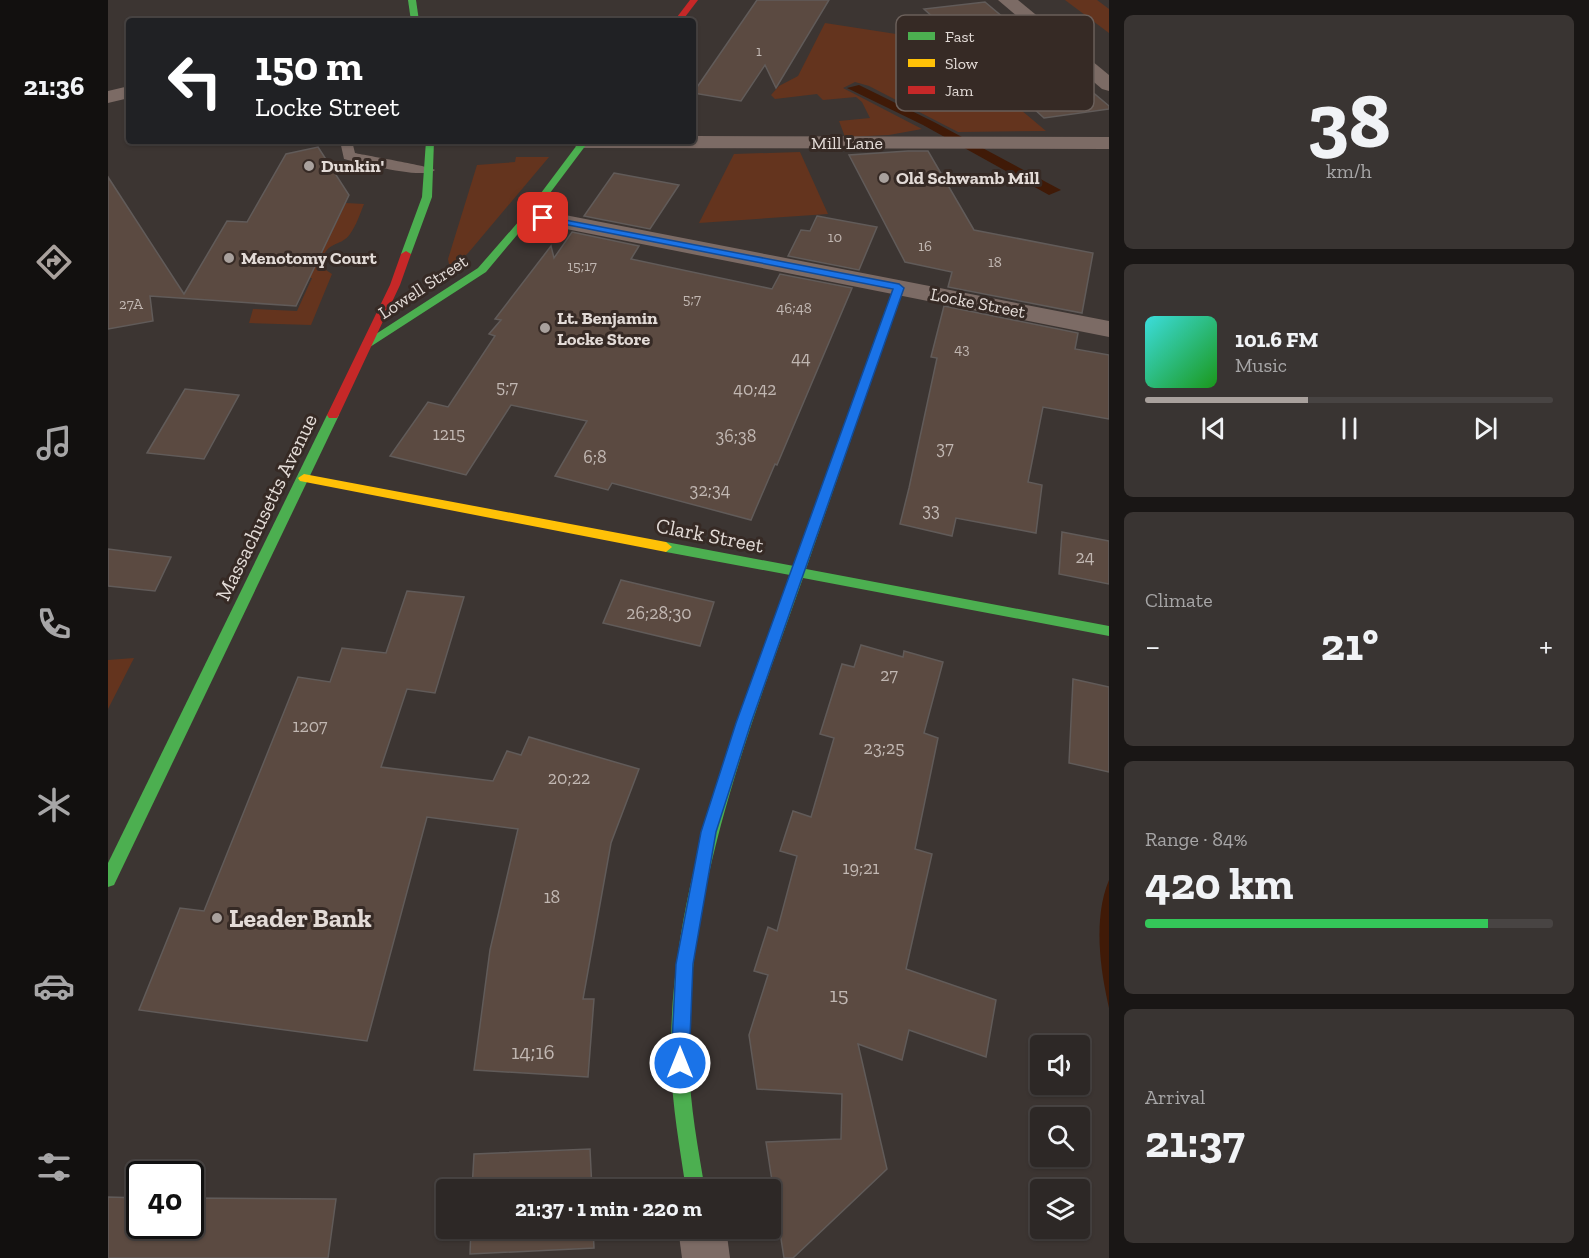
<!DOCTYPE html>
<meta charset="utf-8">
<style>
:root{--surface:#2d2826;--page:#393432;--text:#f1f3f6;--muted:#a7a6a7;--line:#484443;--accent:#a9a19d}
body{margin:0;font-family:"Zilla Slab",serif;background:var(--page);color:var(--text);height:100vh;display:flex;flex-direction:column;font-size:22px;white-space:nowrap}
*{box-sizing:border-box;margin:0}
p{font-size:20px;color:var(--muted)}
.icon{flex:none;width:33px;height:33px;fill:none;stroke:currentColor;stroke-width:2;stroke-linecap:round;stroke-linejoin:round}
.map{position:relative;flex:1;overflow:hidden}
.sheet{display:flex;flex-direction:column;gap:15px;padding:15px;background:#191615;width:480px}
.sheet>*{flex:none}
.guide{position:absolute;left:18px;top:18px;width:570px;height:126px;border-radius:6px;box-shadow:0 2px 4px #0004,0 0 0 2px var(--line);background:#202124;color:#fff;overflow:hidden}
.fabs{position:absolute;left:922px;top:1035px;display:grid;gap:12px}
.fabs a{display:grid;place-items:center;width:60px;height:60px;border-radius:6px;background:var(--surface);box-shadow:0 2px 4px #0004,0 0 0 2px var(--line);font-size:30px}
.speed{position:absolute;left:18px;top:1161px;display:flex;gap:12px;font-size:30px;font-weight:700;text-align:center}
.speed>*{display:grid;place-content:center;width:78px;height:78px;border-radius:50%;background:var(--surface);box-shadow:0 2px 4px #0004,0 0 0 2px var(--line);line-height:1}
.speed .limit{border:3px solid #111;border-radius:9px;background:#fff;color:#111}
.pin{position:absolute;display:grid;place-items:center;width:51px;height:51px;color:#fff;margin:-26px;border-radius:12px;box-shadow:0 3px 9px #0006}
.me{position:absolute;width:66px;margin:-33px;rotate:0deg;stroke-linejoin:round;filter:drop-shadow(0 0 4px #0008)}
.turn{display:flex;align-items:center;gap:21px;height:126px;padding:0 30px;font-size:27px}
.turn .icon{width:78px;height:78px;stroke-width:2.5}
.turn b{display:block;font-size:42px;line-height:51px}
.big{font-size:45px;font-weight:800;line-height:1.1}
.sheet .widget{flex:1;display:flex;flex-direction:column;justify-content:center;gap:9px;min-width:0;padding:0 21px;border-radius:9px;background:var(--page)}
.sheet .dial{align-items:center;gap:0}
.dial b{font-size:78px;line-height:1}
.song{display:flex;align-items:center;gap:18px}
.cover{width:72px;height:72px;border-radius:9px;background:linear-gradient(135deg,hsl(180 70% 55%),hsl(120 70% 35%))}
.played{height:6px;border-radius:3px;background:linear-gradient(90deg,var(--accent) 40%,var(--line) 40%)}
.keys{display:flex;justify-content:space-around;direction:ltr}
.heat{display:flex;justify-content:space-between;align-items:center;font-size:33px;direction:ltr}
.charge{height:9px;border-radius:4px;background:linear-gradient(90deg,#34c759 84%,var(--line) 0)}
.trip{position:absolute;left:328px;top:1179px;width:345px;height:60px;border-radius:6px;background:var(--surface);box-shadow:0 2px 4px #0004,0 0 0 2px var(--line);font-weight:800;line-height:60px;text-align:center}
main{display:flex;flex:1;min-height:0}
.tab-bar{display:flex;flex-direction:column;width:108px;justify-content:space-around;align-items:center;background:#12100f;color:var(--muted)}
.tab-bar .icon{width:42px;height:42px}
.tab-bar .on{color:var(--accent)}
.tab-bar b{font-size:27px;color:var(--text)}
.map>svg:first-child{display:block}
.green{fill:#64341e}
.water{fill:#401a07}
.building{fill:#5b4a41;stroke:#615b59;stroke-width:1.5}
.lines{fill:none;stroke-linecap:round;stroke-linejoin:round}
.lane{fill:#7c6b65;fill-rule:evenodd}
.street{fill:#7c6b65;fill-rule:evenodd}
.fast{fill:#4caf50;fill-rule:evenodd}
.slow{fill:#ffc107;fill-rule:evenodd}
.jam{fill:#c62828;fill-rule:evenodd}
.route{fill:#1a73e8;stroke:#114b97;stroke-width:1.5}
.poi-dot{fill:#a9a19d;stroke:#362a25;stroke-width:2}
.labels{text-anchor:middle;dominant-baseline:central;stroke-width:6;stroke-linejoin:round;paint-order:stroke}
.far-number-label{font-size:15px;fill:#c1b7b2}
.far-street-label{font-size:18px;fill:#e3dbd7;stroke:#362a25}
.far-poi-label{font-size:18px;font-weight:bold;fill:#e3dbd7;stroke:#362a25;text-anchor:start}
.number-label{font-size:18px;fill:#c1b7b2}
.street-label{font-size:21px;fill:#e3dbd7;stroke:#362a25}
.near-number-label{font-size:21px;fill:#c1b7b2}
.near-poi-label{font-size:26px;font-weight:bold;fill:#e3dbd7;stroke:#362a25;text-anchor:start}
.key{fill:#362a25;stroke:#6a5f5a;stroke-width:1.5}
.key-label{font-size:16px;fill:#e3dbd7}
</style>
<main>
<nav class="tab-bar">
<b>21:36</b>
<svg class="icon on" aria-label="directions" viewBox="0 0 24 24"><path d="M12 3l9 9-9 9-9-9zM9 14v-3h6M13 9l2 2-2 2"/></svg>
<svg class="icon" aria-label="music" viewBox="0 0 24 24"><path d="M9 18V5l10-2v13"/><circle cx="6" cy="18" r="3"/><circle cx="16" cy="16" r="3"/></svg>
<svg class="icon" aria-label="phone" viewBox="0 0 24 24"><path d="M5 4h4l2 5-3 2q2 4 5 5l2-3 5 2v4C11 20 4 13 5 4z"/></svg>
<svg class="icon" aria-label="climate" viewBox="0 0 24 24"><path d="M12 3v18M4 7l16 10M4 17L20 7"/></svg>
<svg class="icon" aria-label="car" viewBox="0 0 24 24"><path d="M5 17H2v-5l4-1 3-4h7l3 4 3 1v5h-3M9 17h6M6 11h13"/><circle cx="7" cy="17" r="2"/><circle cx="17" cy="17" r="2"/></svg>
<svg class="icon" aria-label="filters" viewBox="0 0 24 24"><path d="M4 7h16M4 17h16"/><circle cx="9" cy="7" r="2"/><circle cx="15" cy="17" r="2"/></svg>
</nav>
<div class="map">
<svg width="1001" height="1258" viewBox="0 0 1001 1258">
<rect width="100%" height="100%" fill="#3c3532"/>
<g class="green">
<polygon points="957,0 989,0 1001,9 1001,33"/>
<polygon points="717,23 814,38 890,109 913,110 938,131 850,132 761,86 747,82 735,88 814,129 781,135 737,137 731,121 762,118 754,102 748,97 715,100 709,94 667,99 663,95 671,86 690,76"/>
<polygon points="692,152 720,214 591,223 626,154"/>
<polygon points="408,157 441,157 361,252 349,264 341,264 340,259 369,165 407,162"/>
<path d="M 238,203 L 256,204 C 252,214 248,226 242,234 C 233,248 213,240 215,268 L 224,274 L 203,325 L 141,323 L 145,309 L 189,311 L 204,278 L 139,273 L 162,229 L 223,233 Z"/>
<polygon points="26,658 0,709 0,660"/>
</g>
<g class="water">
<polygon points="751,85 826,122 953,190 941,195 815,125 739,88"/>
<path d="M 1001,880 L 1001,1008 C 992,969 985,918 1001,880 Z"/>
</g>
<g class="building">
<polygon points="649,0 721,0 668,88 657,65 633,101 585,93"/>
<polygon points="877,2 1001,106 1001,109 936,118 816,9"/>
<polygon points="210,147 241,195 188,306 42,296 45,321 0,329 0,177 76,294 119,221 139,222 178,154"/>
<polygon points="800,151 820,151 866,230 985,253 974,313 840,287 844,272 797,262 741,155"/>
<polygon points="506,173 571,185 542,229 476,216"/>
<polygon points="709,216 769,227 751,270 680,256 693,230 702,231"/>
<polygon points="464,232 531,246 523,259 664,289 672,274 744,288 669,465 667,464 643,520 504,483 500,490 447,476 479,421 403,405 358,475 282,456 320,402 340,407 387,336 381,334 393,320 387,319 443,246 446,258"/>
<polygon points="836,306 970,333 967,349 1001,355 1001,419 935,407 920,482 934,485 928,533 848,518 844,536 792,524 801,488 829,358 823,357"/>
<polygon points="77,389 131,395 96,459 39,453"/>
<polygon points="954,532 1001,541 1001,584 951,574"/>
<polygon points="0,549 63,557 47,591 0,586"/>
<polygon points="513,580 606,602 592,646 495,623"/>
<polygon points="299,591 356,597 327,693 299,689 273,767 385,781 399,751 413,755 421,737 531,769 503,843 475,999 486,999 480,1077 366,1070 382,950 410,829 319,817 259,1041 31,1010 72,908 96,911 190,677 222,682 234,648 278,653"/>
<polygon points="753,645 795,657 796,651 835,662 816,733 830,738 807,849 824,854 798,969 888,1000 878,1057 801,1030 794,1060 750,1044 779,1169 685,1258 676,1258 658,1142 733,1139 734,1094 649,1089 641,1035 660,975 646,971 660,927 669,931 689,856 672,851 685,811 703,817 726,738 712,734 734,664 746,667"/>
<polygon points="965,679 1001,687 1001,772 961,763"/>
<polygon points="482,1149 484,1190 364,1190 366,1154"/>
<polygon points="0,1197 32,1198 32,1226 82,1226 82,1198 228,1199 220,1258 0,1258"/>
<polygon points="363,1228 485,1228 486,1248 362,1254"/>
</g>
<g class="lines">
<path class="lane" d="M 232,141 L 244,141 L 247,153 C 260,156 322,166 327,170 C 315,180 253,163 236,159 Z"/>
<g class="street">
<polygon points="890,0 910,0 1001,75 1001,91 994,89"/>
<polygon points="21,86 21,98 0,103 0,91"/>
<polygon points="585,136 1001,137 1001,149 476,148 468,147 465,142 585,141"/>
<polygon points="421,208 1001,321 1001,337 413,220 409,215 413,210"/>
<polygon points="570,1228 618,1228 622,1258 574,1258"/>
</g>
<g class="fast">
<polygon points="300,0 308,0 311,21 303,21"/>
<polygon points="318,141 326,141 324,197 303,254 298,257 293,254 314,197"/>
<polygon points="472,141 481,141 424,217 378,272 262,347 254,347 254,343 370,268 418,213"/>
<polygon points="225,411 231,415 6,885 0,887 0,863 219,415"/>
<path d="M 743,418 L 749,422 L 698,569 L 1001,626 L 1001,636 L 695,578 C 640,733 576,895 581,1063 C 582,1106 590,1148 597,1190 L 578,1190 C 572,1148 564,1106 563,1063 C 560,894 626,732 682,575 L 558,552 L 552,547 L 558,542 L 686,566 L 737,422 Z"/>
</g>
<polygon class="slow" points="196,474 558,542 564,547 558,552 192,481 190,478"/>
<g class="jam">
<polygon points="582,0 590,0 574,21 566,21"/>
<polygon points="298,251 303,254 292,285 231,415 229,418 221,418 219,415 282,285 293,254"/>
<polygon points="791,285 796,288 749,422 743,426 739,425 737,422 786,288"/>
</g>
</g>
<polygon class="route" points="431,215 791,284 796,288 643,723 608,832 585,964 581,1063 579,1069 572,1072 566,1069 563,1063 568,964 593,832 628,723 785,289 435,220 430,218"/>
<g class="poi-dot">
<circle cx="201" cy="166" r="6"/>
<circle cx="776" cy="178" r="6"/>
<circle cx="121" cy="258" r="6"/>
<circle cx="437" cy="328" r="6"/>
<circle cx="109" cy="918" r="6"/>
</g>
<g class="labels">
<g class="far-number-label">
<text x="651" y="51">1</text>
<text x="727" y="237">10</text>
<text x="817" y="246">16</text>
<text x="887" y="262">18</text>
<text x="474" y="266">15;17</text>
<text x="584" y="299">5;7</text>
<text x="23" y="304">27A</text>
<text x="686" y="308">46;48</text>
<text x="854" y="349">43</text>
</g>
<g class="far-street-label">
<text x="739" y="143">Mill Lane</text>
<text transform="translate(315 287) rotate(-33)">Lowell Street</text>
<text transform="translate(870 303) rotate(11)">Locke Street</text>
</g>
<g class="far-poi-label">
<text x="213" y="166">Dunkin'</text>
<text x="788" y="178">Old Schwamb Mill</text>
<text x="133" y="258">Menotomy Court</text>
<text x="449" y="318">Lt. Benjamin<tspan x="449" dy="21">Locke Store</tspan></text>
</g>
<g class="number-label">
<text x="693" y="358">44</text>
<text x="399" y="387">5;7</text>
<text x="647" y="389">40;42</text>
<text x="341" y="434">1215</text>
<text x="628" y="436">36;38</text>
<text x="837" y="448">37</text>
<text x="487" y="457">6;8</text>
<text x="602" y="490">32;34</text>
<text x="823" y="510">33</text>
<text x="977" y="557">24</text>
<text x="551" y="613">26;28;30</text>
<text x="781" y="675">27</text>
<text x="202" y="726">1207</text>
<text x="776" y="748">23;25</text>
<text x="461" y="778">20;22</text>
<text x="753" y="868">19;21</text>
<text x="444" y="897">18</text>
</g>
<g class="street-label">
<text transform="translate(158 507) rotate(-64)">Massachusetts Avenue</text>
<text transform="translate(602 535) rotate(11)">Clark Street</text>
</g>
<g class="near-number-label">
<text x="731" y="994">15</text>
<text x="425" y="1051">14;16</text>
</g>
<g class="near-poi-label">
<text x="121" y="918">Leader Bank</text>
</g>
</g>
<rect x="788" y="15" width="198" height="96" rx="9" class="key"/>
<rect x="800" y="32" width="27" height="8" fill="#4caf50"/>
<rect x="800" y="59" width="27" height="8" fill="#ffc107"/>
<rect x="800" y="86" width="27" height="8" fill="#c62828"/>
<g class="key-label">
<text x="837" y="42">Fast</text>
<text x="837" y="69">Slow</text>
<text x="837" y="96">Jam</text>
</g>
</svg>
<div class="fabs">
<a><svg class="icon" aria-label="sound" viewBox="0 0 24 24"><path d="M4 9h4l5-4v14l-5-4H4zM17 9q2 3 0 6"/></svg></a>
<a><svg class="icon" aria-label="search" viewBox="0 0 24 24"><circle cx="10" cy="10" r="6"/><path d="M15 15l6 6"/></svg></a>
<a><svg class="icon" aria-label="layers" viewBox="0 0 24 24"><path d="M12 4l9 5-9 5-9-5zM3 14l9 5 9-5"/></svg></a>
</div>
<div class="speed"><div class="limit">40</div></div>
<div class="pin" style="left:435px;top:218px;background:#d93025"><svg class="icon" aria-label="arrive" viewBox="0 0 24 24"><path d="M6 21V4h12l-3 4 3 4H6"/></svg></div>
<svg class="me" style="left:572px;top:1063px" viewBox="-20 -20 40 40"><circle r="17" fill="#1a73e8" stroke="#fff" stroke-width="3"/><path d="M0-11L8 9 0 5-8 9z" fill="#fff"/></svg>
<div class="trip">21:37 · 1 min · 220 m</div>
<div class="guide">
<div class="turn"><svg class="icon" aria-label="left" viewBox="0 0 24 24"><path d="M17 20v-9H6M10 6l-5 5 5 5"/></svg><div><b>150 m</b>Locke Street</div></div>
</div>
</div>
<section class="sheet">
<div class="widget dial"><b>38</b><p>km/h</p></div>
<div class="widget">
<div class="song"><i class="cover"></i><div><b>101.6 FM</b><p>Music</p></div></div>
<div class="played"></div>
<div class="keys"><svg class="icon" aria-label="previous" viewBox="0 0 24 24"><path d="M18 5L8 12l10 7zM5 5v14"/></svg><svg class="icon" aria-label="pause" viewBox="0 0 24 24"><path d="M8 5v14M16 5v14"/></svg><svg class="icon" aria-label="next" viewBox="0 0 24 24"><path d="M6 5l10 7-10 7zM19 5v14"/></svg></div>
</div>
<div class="widget"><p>Climate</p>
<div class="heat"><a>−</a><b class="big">21°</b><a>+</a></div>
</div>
<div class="widget"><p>Range · 84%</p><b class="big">420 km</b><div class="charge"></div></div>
<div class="widget"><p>Arrival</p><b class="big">21:37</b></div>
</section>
</main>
